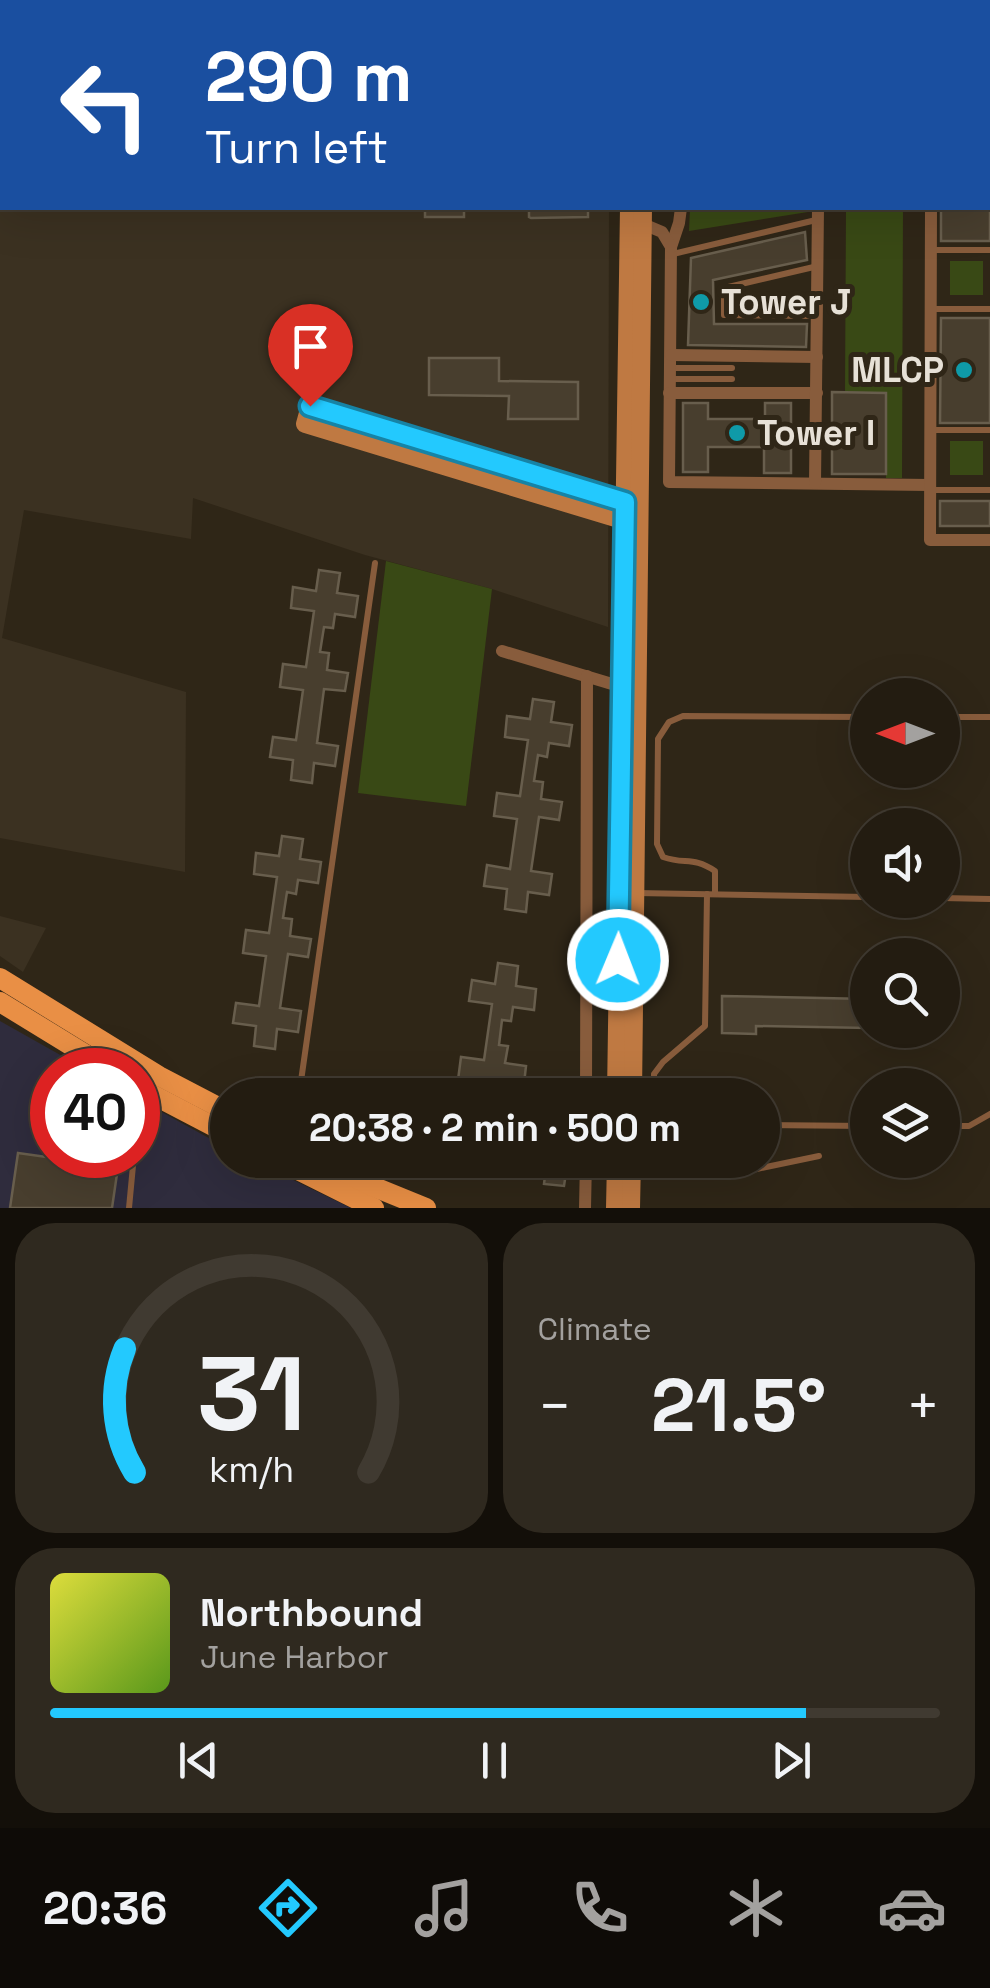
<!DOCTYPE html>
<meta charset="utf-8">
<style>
:root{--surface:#231c11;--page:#2f291f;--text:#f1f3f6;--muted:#a3a19f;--line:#403a31;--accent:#23c9fe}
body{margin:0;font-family:"Space Grotesk",sans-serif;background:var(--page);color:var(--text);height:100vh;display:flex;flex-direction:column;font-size:38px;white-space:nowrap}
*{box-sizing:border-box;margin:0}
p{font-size:32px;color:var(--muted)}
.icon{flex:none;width:55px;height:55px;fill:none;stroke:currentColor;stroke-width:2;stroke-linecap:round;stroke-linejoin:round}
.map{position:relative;height:1208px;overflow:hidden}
.panel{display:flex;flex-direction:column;gap:15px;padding:15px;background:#130f09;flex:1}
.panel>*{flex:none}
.guide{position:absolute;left:0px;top:0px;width:990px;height:210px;box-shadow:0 10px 40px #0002,0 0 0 2px var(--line);background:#1a4fa0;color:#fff;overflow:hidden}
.needle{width:65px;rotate:270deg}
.tools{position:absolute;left:850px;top:678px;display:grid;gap:20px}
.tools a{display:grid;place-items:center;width:110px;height:110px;border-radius:50%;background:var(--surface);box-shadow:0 10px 40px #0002,0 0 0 2px var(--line);font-size:50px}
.speed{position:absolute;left:30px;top:1048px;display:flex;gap:20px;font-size:50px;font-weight:700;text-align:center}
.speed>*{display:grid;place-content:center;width:130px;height:130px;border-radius:50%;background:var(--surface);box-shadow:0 10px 40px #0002,0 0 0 2px var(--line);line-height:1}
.speed .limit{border:15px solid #d22;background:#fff;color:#111}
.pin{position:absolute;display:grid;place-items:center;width:85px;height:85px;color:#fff;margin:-102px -42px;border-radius:50% 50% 50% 0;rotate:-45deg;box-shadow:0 0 10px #0007}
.pin .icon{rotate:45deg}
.me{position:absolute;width:110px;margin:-55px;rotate:1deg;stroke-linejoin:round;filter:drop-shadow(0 0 8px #0008)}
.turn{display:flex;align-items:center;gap:35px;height:210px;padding:0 40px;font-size:45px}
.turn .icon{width:130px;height:130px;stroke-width:2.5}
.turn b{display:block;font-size:70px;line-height:85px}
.big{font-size:75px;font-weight:700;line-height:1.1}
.panel .widget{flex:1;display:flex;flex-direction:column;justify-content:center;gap:15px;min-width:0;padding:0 35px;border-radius:40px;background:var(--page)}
.panel .dial{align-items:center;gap:0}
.dial svg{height:260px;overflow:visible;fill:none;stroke:var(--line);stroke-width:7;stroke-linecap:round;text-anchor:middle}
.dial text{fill:var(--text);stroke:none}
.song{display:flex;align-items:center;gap:30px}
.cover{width:120px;height:120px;border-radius:15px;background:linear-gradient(135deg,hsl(60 70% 55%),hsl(90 70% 35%))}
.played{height:10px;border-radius:5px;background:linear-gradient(90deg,var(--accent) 85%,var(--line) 85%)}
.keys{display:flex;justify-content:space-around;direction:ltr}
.heat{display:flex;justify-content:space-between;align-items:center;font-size:55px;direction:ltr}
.panel .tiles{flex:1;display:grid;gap:15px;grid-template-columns:1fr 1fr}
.widget:last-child{grid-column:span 2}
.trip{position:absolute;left:210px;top:1078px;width:570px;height:100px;border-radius:50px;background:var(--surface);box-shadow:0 10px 40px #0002,0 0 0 2px var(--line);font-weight:700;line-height:100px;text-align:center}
.tabs{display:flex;height:160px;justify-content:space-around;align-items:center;background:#0e0b07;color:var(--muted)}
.tabs .icon{width:70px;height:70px}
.tabs .current{color:var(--accent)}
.tabs b{font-size:45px;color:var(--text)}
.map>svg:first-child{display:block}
.industrial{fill:#3b3121}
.education{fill:#2f2c3d}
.green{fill:#394915}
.building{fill:#483e2e;stroke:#685e4d;stroke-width:2.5}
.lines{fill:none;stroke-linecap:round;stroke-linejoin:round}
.lane{stroke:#885c3c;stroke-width:6}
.street{stroke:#885c3c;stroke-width:12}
.secondary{stroke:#bf7942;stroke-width:18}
.primary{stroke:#e98f45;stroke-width:20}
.route-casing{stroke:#1783a5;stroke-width:25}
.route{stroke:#23c9fe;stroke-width:18}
.culture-dot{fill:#0f9aa8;stroke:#2f2617;stroke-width:4}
.labels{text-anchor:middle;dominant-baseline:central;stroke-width:10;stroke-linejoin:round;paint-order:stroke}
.poi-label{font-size:35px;font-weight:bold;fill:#e7e1d7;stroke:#2f2617;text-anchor:start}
</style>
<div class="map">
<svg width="990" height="1208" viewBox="0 0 990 1208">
<rect width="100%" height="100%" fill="#2f2617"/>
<g class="industrial">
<polygon points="0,89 2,89 2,208 609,208 608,627 492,589 365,555 193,498 191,539 24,510 2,638 186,692 185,872 0,838"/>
<polygon points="0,916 46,928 23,972 0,956"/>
</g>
<polygon class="education" points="0,1021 87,1070 52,1070 52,1155 138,1155 138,1099 227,1148 228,1160 252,1160 351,1208 0,1208"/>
<g class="green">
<polygon points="690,208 808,208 808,212 689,231"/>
<polygon points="846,208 903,208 902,478 886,478 886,393 845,392"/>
<rect x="950" y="261" width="33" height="34"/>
<rect x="950" y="441" width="33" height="34"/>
<polygon points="386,561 492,589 466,806 358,793"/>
</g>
<g class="building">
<rect x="425" y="208" width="39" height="9"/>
<polygon points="529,208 588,208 588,217 531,218 529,217"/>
<rect x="941" y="208" width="49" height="33"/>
<polygon points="805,232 807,260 713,280 714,324 807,324 806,347 688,345 691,258"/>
<polygon points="941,318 990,318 990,423 940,423"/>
<polygon points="429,358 499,358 499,381 578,382 578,419 508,419 509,396 429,395"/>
<polygon points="832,392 886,393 886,474 832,474"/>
<polygon points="683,403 708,403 708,419 765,419 765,403 791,403 791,473 764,473 764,447 708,447 708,472 683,472"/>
<rect x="940" y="501" width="50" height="25"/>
<polygon points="319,570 340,573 337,593 358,596 355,617 335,614 333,628 324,627 320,652 329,653 327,670 348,673 345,691 324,689 317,743 338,746 335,766 314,763 312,783 291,780 293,760 270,757 273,737 296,740 303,690 280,687 283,664 306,667 314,611 291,608 293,587 316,591"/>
<polygon points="533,699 554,702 551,722 572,725 569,746 549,743 547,757 538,755 534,781 543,782 541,799 562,802 559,820 539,817 531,871 552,874 549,895 528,892 526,912 505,909 507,889 484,886 487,865 510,869 517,819 494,816 497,793 520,796 528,740 505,737 507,716 530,719"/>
<polygon points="282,836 303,839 300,859 321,862 318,883 298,880 296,894 287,892 283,918 292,919 290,936 311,939 308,957 288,954 280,1008 301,1011 298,1032 277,1029 275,1049 254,1046 256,1026 233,1023 236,1003 259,1006 266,956 243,953 246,930 269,933 277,877 254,874 256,853 279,856"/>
<polygon points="498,963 518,966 516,986 536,989 534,1010 513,1007 511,1021 502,1020 499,1045 508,1046 505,1063 526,1066 524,1084 503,1082 501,1095 480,1095 481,1083 458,1080 461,1057 484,1060 492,1004 469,1001 472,980 495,984"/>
<polygon points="722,996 868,999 868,1028 756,1026 756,1034 722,1033"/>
<polygon points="18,1153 118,1167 112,1208 10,1208"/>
<polygon points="471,1160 492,1160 490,1176 469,1173"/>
<polygon points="547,1160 568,1160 564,1186 544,1184"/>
</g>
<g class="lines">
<g class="lane">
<polyline points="988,66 990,66"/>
<polyline points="988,126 990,126"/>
<polyline points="932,250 990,250"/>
<polyline points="673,254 816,220"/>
<polyline points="931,309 990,309"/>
<polyline points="816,316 724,315 724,288 818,266"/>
<polyline points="671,368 732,368"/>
<polyline points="671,379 732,379"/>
<polyline points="931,430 990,430"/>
<polyline points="931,490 990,490"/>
<polyline points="942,717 990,717"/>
<polyline points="636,893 868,897"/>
<path d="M 715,894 L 715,871 C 692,856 686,865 663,857 L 657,844 L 658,739 L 669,722 L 683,716 L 868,717"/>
<polyline points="942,898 990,899"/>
<polyline points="299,1095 375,563"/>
<polyline points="654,1095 654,1074 663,1062 705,1026 707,894"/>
<polyline points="762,1125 868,1126"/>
<polyline points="942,1126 969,1126 990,1114"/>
<polyline points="138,1129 148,1094"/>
<polyline points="633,1177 674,1167 752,1170 819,1156"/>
<polyline points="129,1208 134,1155"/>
</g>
<g class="street">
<polyline points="988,27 990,27"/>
<polyline points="681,208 679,223 671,247 669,482 930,485"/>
<polyline points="931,208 930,540 990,540"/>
<polyline points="643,224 662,232 671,247"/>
<polyline points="671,355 817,357"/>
<polyline points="669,393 817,393"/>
<polyline points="815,483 818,208"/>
<polyline points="502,651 622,687"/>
<polyline points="586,1095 587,676"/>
<polyline points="585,1208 586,1160"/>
</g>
<g class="secondary">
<polyline points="632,2 632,0"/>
<polyline points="645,2 645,0"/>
<polyline points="625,521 305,424 310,406 625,501"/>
<polyline points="616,1095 629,208"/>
<polyline points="633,1095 643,208"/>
<polyline points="615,1208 616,1160"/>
<polyline points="631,1208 632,1160"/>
</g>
<g class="primary">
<polyline points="0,978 159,1076 228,1112"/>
<polyline points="0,1002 111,1070"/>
<polyline points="138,1087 228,1134"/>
<polyline points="278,1160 374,1208"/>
<polyline points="321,1160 372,1186 426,1208"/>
</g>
</g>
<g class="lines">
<defs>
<polyline id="route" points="310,406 625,502 618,960"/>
</defs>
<use href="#route" class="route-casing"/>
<use href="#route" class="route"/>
</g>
<g class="culture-dot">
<circle cx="701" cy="302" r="10"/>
<circle cx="964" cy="370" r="10"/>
<circle cx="737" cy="433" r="10"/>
</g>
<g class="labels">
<g class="poi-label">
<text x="721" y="302">Tower J</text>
<text x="944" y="370" text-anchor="end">MLCP</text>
<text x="757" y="433">Tower I</text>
</g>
</g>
</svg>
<div class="tools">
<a><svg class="needle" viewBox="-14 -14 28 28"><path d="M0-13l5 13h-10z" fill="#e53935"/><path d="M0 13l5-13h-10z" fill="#a3a19f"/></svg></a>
<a><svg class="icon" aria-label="sound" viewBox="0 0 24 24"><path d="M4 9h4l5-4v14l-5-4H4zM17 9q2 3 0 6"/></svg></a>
<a><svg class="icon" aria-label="search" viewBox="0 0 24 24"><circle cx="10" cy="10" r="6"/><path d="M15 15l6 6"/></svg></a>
<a><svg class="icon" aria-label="layers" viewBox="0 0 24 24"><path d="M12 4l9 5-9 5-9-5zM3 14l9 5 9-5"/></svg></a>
</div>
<div class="speed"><div class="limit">40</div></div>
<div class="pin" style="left:310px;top:406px;background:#d93025"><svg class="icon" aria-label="arrive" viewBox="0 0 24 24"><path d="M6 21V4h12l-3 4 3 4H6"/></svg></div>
<svg class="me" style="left:618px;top:960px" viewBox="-20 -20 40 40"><circle r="17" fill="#23c9fe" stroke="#fff" stroke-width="3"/><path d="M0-11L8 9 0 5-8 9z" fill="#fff"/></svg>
<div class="trip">20:38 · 2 min · 500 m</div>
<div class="guide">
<div class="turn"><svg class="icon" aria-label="left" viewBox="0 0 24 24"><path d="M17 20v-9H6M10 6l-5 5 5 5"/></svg><div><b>290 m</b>Turn left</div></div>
</div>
</div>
<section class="panel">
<div class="tiles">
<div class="widget dial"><svg viewBox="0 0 100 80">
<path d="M14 69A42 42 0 1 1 86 69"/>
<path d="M14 69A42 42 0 0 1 11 31" stroke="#23c9fe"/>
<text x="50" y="56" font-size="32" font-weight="700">31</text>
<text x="50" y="72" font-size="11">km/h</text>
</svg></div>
<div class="widget"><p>Climate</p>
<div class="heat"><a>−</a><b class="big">21.5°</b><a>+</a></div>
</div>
<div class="widget">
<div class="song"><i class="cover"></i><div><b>Northbound</b><p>June Harbor</p></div></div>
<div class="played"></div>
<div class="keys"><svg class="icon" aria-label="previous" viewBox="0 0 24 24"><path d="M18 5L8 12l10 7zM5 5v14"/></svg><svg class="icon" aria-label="pause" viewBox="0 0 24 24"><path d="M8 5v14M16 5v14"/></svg><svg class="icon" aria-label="next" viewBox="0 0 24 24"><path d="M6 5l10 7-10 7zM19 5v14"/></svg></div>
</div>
</div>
</section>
<nav class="tabs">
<b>20:36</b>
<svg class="icon current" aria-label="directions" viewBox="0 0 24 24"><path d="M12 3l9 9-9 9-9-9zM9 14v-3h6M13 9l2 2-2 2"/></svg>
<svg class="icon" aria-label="music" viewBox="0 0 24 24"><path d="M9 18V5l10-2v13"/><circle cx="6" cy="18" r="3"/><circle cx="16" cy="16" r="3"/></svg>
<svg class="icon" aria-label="phone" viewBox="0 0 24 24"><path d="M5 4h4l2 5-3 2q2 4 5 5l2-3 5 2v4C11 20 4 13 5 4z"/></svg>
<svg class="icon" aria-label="climate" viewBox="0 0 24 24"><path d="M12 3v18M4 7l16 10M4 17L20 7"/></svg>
<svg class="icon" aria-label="car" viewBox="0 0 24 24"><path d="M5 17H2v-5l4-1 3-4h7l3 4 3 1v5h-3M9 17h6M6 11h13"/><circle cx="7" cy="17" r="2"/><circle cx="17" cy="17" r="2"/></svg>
</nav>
